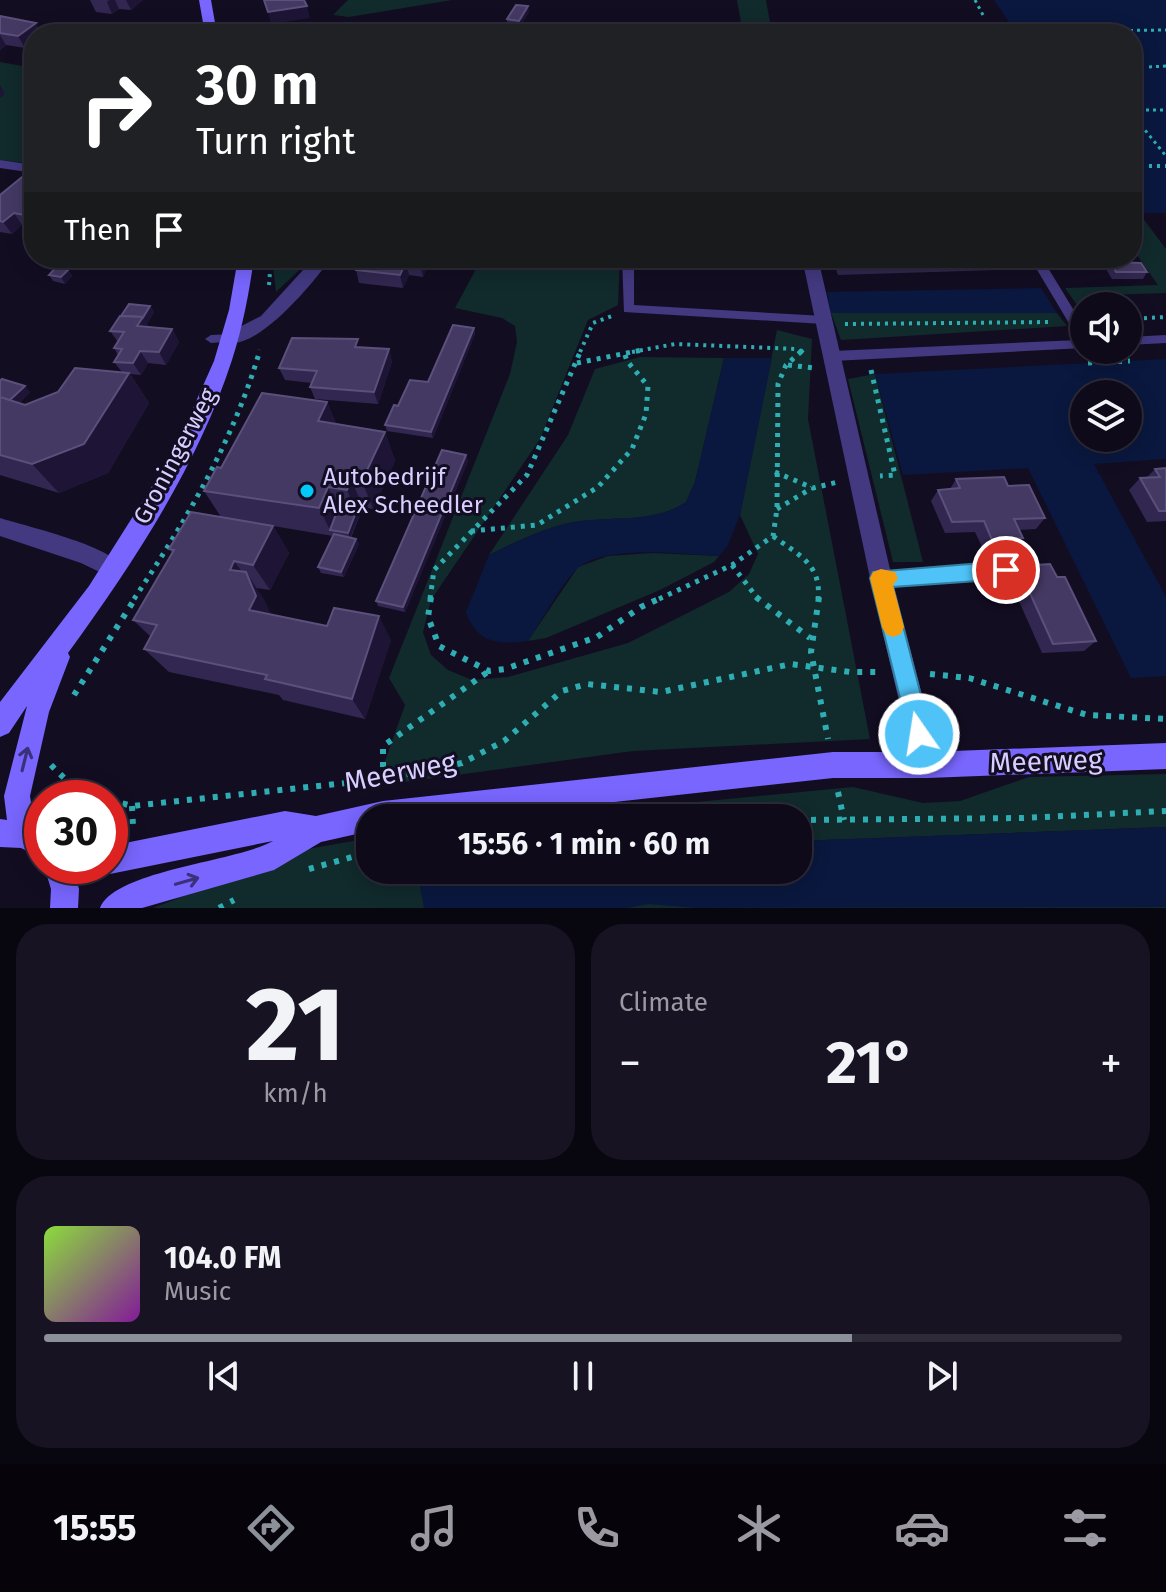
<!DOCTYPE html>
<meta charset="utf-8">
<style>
:root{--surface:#0e0a1a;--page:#171323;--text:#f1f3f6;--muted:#9b9aa2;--line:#2e2b39;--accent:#8c9099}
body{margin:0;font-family:"Fira Sans",sans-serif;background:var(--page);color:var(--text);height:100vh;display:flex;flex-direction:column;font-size:30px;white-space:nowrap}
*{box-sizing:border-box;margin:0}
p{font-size:26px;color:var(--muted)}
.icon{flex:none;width:44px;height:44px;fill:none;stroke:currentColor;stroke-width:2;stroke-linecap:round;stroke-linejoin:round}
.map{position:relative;height:908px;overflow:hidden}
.sheet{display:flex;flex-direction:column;gap:16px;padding:16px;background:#08060e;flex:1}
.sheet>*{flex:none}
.banner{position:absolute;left:24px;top:24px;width:1118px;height:244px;border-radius:32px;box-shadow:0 4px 20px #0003,0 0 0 2px var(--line);background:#202124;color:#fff;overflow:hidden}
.fabs{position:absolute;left:1070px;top:292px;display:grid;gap:16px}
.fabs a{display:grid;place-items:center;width:72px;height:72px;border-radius:50%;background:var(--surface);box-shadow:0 4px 20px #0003,0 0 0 2px var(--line);font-size:40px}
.speed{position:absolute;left:24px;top:780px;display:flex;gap:16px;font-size:40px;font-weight:700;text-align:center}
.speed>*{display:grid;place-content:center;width:104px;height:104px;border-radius:50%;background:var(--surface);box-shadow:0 4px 20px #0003,0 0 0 2px var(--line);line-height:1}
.speed .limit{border:12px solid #d22;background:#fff;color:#111}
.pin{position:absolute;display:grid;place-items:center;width:68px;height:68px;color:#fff;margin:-34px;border:4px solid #fff;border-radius:50%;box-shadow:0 2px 8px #0007}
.me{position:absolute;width:88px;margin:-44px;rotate:347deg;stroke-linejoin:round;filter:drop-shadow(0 0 6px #0008)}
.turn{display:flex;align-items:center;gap:28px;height:168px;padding:0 40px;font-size:36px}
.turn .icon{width:104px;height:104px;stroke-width:2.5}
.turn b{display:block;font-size:56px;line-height:68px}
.then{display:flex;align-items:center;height:76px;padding:0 40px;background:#0003;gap:16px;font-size:30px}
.big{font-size:60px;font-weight:700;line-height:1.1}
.sheet .widget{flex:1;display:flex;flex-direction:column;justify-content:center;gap:12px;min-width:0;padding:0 28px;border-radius:32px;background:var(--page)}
.sheet .dial{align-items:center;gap:0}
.dial b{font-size:104px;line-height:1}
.song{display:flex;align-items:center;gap:24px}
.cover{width:96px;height:96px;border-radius:12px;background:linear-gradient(135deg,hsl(90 70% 55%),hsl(290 70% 35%))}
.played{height:8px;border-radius:4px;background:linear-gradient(90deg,var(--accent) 75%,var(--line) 75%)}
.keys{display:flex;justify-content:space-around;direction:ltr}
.heat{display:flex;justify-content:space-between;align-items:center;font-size:44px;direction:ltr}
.sheet .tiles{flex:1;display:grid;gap:16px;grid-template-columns:1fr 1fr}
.widget:last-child{grid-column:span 2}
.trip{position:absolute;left:356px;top:804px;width:456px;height:80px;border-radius:32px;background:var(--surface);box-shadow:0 4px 20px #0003,0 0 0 2px var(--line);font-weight:700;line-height:80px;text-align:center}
.tabs{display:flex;height:128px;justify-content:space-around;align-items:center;background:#06040a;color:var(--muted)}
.tabs .icon{width:56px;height:56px}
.tabs .on{color:var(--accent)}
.tabs b{font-size:36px;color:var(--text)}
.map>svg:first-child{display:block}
.green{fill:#112a2c}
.water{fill:#0a183f;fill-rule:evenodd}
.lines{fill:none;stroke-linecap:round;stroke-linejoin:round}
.path-far3{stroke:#2eaeb3;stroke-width:3;stroke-dasharray:3 4;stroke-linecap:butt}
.path-far2{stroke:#2eaeb3;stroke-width:4;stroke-dasharray:3 5;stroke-linecap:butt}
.path-far1{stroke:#2eaeb3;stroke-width:5;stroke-dasharray:4 6;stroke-linecap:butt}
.path{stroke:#2eaeb3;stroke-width:6;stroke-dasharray:5 8;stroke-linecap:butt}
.service{fill:#423981;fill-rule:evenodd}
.minor{fill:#423981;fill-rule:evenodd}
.secondary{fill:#7866fe;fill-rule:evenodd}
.wall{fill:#322750}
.shaded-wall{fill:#1e1536}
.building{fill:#443963;stroke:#5b507b;stroke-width:2}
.oneway{stroke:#3b317a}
.route{fill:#4fc3f7;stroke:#337fa1;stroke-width:2}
.slow{fill:#f59e0b}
.poi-dot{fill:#01c8f8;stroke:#130d22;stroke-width:3}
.labels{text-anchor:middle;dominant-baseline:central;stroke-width:6;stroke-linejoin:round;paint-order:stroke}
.street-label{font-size:24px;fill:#d8ceff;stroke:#130d22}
.poi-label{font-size:24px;fill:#d8ceff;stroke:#130d22;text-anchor:start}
.near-street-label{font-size:28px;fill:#d8ceff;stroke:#130d22}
</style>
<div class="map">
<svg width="1166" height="908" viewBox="0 0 1166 908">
<rect width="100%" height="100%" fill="#130d22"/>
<g class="green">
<polygon points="348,0 452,0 349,17 333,15"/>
<polygon points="737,0 766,0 772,34 743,34"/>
<polygon points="0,62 34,68 34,164 0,160"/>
<polygon points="1132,213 1139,213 1166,249 1166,293 1106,295 1113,306 1084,306 1084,315 1065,288 1158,285 1132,248"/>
<polygon points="272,258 312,258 276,292"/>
<polygon points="482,258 620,258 618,305 588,320 540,439 431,600 423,632 431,655 448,670 472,680 508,677 628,643 729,592 749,574 758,554 740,515 777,330 812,339 808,419 870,739 633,751 376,786 405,705 389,678 510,374 517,342 515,326 502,318 455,308"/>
<polygon points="831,313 1057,313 1067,326 841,340"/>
<path d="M 640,357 L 724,358 L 695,482 L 686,502 C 650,526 605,514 565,524 C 538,531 513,543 489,555 L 568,435 L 595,369 Z"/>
<polygon points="875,374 923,562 893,562 848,379"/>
<polygon points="653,553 719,556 714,562 660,590 546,638 528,641 578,567 608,556"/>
<polygon points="1166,774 1166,827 798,841 798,818 529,818 853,787 923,803 960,801 1029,777"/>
<polygon points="1166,830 1166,908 153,908 302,850 370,838 370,870 798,870"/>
</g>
<g class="water">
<polygon points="994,0 1166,0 1166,213 1132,213 1132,34 1015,31"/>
<polygon points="1041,288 1057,313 831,313 827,292"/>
<path d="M 724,358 L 772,358 L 740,515 L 727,547 L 719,556 C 684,554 606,544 578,568 C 562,582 541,622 528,641 C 498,645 477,643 466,612 L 489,555 C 513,543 538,531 564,524 C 605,514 650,526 686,502 L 695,482 Z"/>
<path d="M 1166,359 L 1166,459 L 1094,464 L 1166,597 L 1166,676 L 1131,678 L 1028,468 L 903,475 L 875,374 ZM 1084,394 L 1128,394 L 1128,438 L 1084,438 Z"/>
<polygon points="1166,827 1166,907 696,908 649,904 627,908 424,908 418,877 422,870 798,870 798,841"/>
</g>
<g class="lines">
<g class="path-far3">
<polyline points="975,0 983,15"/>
<polyline points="1011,32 1166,30"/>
<polyline points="1149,67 1166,66"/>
<polyline points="1132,110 1166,110"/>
<polyline points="1132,114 1166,156"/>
</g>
<g class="path-far2">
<polyline points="1149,166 1166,166"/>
<polyline points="269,285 271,258"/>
<polyline points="1128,319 1166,317"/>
<polyline points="845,324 1051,322"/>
<polyline points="580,352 593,323 612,316"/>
<polyline points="632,352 675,344 797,349 801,352"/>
<polyline points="801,352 806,348"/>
</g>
<g class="path-far1">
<polyline points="799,350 803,354"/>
<polyline points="1095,358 1121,356"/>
<polyline points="577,363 642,350"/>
<polyline points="1088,363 1130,361"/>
<polyline points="788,365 814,368"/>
<polyline points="871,370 895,475 880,476"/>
<polyline points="775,472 813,488 838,482"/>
<polyline points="777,509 812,488"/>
<polyline points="471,531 537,525 598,487 632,449 646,414 648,386 627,361 624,352"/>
<path d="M 773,536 C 797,554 822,564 818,599"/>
<polyline points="732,565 758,599"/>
<path d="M 134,599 C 187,519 233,442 260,350"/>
<polyline points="430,599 434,570 527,475 581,350"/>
<polyline points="659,599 732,565 773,536 777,509 778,384 786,365 803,350"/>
</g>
<g class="path">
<polyline points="431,597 428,617 439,646 489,671 505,669 597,637 641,607 663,597"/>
<polyline points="756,597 810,638"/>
<polyline points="819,597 811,652 828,739"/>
<polyline points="930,674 969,678 1087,715 1166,719"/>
<polyline points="74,695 136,597"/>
<polyline points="51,765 73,787 102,798"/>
<polyline points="383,780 383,746 489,671"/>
<polyline points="838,792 844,820"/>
<polyline points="110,800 132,806 383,779 462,763 504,741 562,691 587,684 661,692 791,664 850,672 880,672"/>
<polyline points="132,806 133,827"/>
<polyline points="798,820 1023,818 1166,811"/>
<polyline points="309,869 370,852"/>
<polyline points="219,908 234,900"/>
</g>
<g class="service">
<polygon points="790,25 993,29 997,32 995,34 967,34 791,31 784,34 773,34"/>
<polygon points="622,258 634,258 634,305 824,316 830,320 824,324 624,312"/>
<polygon points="1030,258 1042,258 1084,327 1084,348 833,361 827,356 833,351 1079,340"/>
<polygon points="232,334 236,335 238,338 236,341 211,343 205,339 211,335"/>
<polygon points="1166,335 1166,343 1128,345 1128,337"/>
<polygon points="1006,563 1011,565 1014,570 1011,575 1006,577 881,585 875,583 873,578 875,573 881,571"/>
</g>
<g class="minor">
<polygon points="0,160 34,165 34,173 0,168"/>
<path d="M 314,258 L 331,258 C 315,281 257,352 226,342 L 223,338 L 226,334 L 261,316 Z"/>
<polygon points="802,258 818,258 892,578 940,765 936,774 927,778 918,774 914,765 870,578"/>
<path d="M 0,518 C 25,526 113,546 123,568 L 120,575 L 112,578 L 81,563 L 0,536 Z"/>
</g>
<g class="secondary">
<polygon points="199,0 211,0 217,34 205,34"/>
<path d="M 238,258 L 254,258 C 249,293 243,326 232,360 C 198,465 133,564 68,653 L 70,657 L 49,712 L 30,796 L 35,827 L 42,830 L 42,858 L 21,848 L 0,847 L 0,819 L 7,820 L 4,796 L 27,706 L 9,733 L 0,737 L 0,702 L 89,586 L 173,453 L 214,361 L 229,310 Z"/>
<path d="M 1166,743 L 1166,769 L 927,778 L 833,778 L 469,818 L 370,818 L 370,831 L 321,842 L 274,870 L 142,908 L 100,908 C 115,870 236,862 273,841 L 110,874 L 99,866 L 110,866 L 110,846 L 285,811 L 316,816 L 383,801 L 833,752 L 927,752 Z"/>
<polygon points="44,866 72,866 79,889 78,908 50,908 51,889"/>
</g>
</g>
<g class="wall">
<polygon points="90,0 143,0 131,10 119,9 112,14 96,12"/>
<polygon points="529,12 519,27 507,25 507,19"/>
<polygon points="0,16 36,23 25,48 6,45 0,50"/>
<polygon points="34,180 34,228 22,225 12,234 0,232 0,195"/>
<polygon points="125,258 163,258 160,264 127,262"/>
<polygon points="362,258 429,258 430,260 423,277 409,275 403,288 359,283 356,270"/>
<polygon points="832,258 1018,258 1016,260 1002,261 997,270 838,275"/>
<polygon points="1111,262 1147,272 1143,279 1112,279 1106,269"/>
<polygon points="68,270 72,276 65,284 53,281 49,275"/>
<polygon points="150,306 154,312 147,324 148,327 172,329 179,342 166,365 148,363 141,375 130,374 149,403 108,473 59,493 0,475 0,381 30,392 19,403 25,405 122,372 114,362 118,355 114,348 118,342 110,331 121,316"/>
<polygon points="474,328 475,334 433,438 387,431 385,425 398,406 428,382"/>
<polygon points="360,347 389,349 392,362 378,404 315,399 310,387 312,383 285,380 279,368"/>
<polygon points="327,402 336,424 385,432 395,461 373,509 363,507 351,538 356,539 359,544 344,577 321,573 318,567 333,536 273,526 289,553 270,590 256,588 263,598 271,615 391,640 365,719 283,700 279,695 169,672 144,649 151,637 133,620 172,553 169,549 221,517 204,491 221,468"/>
<polygon points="466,455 468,461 405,612 378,606 376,601"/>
<polygon points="1166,468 1166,521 1147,522 1129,490 1140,478 1146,478 1155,469"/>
<polygon points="956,479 1008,486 1045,518 1036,529 1019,530 1023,538 1013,549 984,551 975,532 945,533 931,501 938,490 950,489"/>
<polygon points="1023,566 1057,577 1096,641 1084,651 1042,653 1014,590 1018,586 1014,576"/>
</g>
<g class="shaded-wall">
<polygon points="109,0 115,0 119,9 112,14 107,2"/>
<polygon points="126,0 143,0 131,10"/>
<polygon points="307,6 310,18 271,24 268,12"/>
<polygon points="528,6 529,12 519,27 519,21"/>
<polygon points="36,23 42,34 34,34 34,41 25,48 18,36"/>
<polygon points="0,35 6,45 0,50"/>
<polygon points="0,85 5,94 0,98"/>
<polygon points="14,213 22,225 12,234 3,222"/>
<polygon points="423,258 429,258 430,260 423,277 420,264"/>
<polygon points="406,262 409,275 403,288 400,275"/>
<polygon points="68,270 72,276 65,284 61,277"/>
<polygon points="150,306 154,312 147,324 150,330 137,326"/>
<polygon points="474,328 475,334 433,438 431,432"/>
<polygon points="172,329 179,342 166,365 159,352"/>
<polygon points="389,349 392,362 378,404 374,392"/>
<polygon points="140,351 148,363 141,375 133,363"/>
<polygon points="129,373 149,403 108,473 59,493 32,464"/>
<polygon points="25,386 30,392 5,416 0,410"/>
<polygon points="327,402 339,432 318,421"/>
<polygon points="385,432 395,461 373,509 362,481"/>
<polygon points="466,455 468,461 405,612 403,607"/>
<polygon points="351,479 363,507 350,538 348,533 356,512 347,490"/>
<polygon points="328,487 341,515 330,530 319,508"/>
<polygon points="273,526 289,553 270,590 253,565"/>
<polygon points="356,539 359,544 344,577 341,572"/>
<polygon points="234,561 252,585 246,572 263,598 274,620 249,610 230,570"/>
<polygon points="379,616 391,640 365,719 352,699"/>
</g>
<g class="building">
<polygon points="264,0 304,0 307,6 268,12"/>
<polygon points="516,5 528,6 519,21 507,19"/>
<polygon points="0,16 36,23 18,36 0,33"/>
<polygon points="344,23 349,34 289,34 306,29"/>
<polygon points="565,26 634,34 561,34"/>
<polygon points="22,177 34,180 34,213 30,216 14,213 3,222 0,221 0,195"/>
<polygon points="362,258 423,258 420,264 406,262 400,275 356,270"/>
<polygon points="1111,262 1141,263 1147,272 1116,272"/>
<polygon points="56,267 68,270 61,277 49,275"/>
<polygon points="129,304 150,306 142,319 143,317 121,316"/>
<polygon points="120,316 143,317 137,326 172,329 159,352 140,351 133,363 114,362 122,349 114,348 124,332 110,331"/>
<polygon points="453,325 474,328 431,432 385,425 394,405 398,406 410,380 428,382"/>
<polygon points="292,338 358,339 355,347 389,349 374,392 310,387 317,371 279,368"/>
<polygon points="75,368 129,373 84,444 32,464 0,455 0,397 25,405 58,392"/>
<polygon points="2,379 25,386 10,400 0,397 0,381"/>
<polygon points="262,393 327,402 318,421 385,432 362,481 351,479 347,490 328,487 319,508 204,491 217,467 221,468"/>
<polygon points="442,450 466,455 403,607 376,601"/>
<polygon points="1166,468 1166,511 1159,511 1140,478 1160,477 1155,469"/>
<polygon points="1004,477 1008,486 1029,485 1045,518 1014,519 1023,538 992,540 984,521 952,522 938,490 960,488 956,479"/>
<polygon points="338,509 356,512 348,533 330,530"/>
<polygon points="191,512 273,526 253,565 234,561 230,570 246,572 256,596 249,610 327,626 334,608 379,616 352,699 265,679 267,675 144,649 157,625 133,620 174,550 169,549"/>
<polygon points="334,534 356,539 341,572 318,567"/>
<polygon points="1050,564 1057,577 1065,577 1096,641 1053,644 1024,580 1030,579 1023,566"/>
</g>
<defs><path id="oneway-shaft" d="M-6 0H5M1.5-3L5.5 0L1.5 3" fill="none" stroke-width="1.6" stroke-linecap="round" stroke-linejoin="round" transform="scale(2)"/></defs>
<g class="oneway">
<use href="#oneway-shaft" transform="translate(25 759) rotate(-76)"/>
<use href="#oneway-shaft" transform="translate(187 881) rotate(-16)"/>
</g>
<polygon class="route" points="1006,561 1013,564 1016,570 1013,576 1006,579 893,587 931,734 928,742 919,746 911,742 870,578 873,572"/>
<polygon class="slow" points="881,569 895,572 898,578 893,585 904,627 901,634 893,637 886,634 882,627 870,578 873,572"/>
<circle class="poi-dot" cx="307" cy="491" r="8"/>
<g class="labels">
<g class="street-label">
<text transform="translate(175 456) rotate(-62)">Groningerweg</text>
</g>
<g class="poi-label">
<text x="323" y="477">Autobedrijf<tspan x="323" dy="28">Alex Scheedler</tspan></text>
</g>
<g class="near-street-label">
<text transform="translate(1046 761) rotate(-2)">Meerweg</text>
<text transform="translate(400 772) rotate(-11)">Meerweg</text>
</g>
</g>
</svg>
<div class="fabs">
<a><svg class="icon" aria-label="sound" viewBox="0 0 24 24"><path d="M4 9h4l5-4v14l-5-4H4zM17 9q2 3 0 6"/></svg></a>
<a><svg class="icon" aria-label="layers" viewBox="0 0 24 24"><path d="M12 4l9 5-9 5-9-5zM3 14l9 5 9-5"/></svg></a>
</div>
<div class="speed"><div class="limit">30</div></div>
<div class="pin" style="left:1006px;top:570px;background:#d93025"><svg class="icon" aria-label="arrive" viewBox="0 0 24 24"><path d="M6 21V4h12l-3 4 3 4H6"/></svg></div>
<svg class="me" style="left:919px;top:734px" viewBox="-20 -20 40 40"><circle r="17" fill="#4fc3f7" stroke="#fff" stroke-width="3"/><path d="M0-11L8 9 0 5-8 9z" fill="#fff"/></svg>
<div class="trip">15:56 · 1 min · 60 m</div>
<div class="banner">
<div class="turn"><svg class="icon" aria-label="right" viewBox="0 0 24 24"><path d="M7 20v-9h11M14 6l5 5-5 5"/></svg><div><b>30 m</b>Turn right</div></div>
<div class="then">Then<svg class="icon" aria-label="arrive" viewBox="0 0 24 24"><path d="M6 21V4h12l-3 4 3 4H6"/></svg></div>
</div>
</div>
<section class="sheet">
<div class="tiles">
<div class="widget dial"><b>21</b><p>km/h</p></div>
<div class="widget"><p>Climate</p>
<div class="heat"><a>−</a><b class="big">21°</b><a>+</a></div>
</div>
<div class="widget">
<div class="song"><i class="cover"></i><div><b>104.0 FM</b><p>Music</p></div></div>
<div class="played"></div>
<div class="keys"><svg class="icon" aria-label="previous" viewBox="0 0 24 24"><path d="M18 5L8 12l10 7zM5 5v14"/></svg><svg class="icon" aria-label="pause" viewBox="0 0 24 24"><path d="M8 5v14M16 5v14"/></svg><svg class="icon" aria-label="next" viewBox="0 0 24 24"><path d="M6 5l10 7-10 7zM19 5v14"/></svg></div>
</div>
</div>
</section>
<nav class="tabs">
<b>15:55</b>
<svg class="icon on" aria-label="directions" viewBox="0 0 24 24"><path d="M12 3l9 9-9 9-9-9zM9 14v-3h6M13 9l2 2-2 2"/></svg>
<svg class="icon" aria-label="music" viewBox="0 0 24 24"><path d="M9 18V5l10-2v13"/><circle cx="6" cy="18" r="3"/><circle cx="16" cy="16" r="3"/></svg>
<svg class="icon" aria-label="phone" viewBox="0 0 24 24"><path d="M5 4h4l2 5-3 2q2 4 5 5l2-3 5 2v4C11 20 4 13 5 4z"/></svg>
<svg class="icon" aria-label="climate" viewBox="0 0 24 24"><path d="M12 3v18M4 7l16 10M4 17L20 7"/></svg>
<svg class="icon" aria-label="car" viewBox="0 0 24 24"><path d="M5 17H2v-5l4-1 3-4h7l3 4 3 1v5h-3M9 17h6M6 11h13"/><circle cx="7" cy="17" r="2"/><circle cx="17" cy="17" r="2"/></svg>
<svg class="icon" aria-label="filters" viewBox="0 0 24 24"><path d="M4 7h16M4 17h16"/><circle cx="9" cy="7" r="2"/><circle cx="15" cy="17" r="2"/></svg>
</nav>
